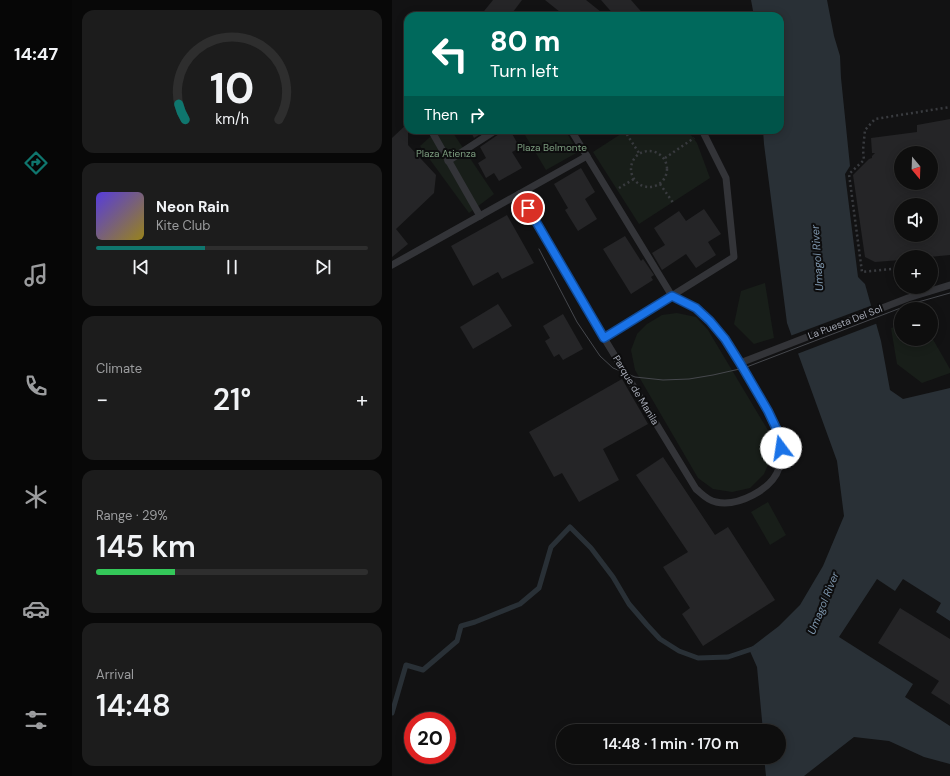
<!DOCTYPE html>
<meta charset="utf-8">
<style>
:root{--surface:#0e0e0e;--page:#1c1c1c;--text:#f1f3f6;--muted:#9b9c9e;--line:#2e2e2e;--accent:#0f766e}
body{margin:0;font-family:"DM Sans",sans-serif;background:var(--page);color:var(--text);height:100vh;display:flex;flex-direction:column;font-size:15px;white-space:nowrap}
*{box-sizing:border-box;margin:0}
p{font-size:13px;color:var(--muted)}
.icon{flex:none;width:22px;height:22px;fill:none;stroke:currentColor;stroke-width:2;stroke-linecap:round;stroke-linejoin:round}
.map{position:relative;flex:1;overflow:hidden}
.details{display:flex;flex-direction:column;gap:10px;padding:10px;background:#080808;width:320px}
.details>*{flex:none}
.top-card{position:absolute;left:12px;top:12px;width:380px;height:122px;border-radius:12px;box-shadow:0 2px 10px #0003,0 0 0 1px var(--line);background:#00695c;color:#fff;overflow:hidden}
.needle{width:26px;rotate:161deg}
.controls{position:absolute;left:502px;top:146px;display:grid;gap:8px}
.controls a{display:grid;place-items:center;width:44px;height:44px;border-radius:50%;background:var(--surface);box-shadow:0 2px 10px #0003,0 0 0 1px var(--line);font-size:20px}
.speed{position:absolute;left:12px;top:712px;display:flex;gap:8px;font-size:20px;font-weight:700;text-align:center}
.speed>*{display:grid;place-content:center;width:52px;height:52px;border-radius:50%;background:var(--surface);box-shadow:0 2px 10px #0003,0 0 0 1px var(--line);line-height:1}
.speed .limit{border:6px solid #d22;background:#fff;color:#111}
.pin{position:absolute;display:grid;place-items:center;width:34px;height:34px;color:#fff;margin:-17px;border:2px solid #fff;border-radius:50%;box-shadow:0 1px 4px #0007}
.me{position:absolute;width:44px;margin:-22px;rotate:346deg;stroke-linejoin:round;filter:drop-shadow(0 0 3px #0008)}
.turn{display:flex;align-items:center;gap:14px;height:84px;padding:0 20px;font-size:18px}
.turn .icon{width:52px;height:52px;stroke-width:2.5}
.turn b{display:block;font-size:28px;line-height:34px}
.then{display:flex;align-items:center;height:38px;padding:0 20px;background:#0003;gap:8px;font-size:15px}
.big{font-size:30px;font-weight:600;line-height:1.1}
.details .widget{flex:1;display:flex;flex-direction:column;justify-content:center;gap:6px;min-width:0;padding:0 14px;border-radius:12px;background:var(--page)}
.details .dial{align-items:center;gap:0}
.dial svg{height:104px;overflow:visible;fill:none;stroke:var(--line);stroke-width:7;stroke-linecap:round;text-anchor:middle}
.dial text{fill:var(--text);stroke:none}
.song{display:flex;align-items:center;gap:12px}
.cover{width:48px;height:48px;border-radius:6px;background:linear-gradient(135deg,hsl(250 70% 55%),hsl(50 70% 35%))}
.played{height:4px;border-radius:2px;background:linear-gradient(90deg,var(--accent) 40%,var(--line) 40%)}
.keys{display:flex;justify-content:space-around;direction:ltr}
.heat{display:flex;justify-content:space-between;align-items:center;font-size:22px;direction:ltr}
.charge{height:6px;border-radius:3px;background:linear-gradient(90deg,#34c759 29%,var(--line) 0)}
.trip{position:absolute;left:164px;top:724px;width:230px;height:40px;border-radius:20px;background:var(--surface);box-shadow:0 2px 10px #0003,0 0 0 1px var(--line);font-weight:600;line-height:40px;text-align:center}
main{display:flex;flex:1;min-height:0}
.tab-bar{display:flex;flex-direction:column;width:72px;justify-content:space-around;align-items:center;background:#060606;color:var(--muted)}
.tab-bar .icon{width:28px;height:28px}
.tab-bar .active{color:var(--accent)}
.tab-bar b{font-size:18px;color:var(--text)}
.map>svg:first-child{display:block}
.green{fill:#181e19}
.water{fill:#293036}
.pier{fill:#121213}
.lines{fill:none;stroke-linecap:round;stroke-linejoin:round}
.stream{stroke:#293036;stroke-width:5}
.building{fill:#252527;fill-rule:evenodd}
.path{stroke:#393b3f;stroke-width:2.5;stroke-dasharray:2 3;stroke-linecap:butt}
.lane{stroke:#333438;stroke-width:7}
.tram{stroke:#46484d;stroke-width:1}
.route-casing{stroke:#114b97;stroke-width:10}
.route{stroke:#1a73e8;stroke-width:7}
.labels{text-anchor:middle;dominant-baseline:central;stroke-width:4;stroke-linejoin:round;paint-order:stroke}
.park-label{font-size:10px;fill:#7c9d7f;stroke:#0d0d0e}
.street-label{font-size:10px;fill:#a4a8b3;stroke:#0d0d0e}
.water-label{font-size:11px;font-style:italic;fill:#7d95ac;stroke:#0d0d0e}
</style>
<main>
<nav class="tab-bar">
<b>14:47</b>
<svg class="icon active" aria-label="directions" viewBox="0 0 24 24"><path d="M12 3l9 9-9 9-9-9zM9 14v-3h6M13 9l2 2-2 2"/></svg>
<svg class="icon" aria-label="music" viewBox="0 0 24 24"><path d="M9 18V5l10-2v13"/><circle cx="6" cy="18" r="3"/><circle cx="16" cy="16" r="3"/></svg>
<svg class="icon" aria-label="phone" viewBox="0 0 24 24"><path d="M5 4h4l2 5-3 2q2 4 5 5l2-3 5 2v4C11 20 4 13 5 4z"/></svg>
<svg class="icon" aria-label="climate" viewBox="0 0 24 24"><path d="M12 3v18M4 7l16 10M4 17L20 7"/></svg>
<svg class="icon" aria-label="car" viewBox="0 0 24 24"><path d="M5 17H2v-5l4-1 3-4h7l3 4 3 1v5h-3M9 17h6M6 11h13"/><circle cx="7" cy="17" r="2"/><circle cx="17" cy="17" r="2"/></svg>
<svg class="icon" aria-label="filters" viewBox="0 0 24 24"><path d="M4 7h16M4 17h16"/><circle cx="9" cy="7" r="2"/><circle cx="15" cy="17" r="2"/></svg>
</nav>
<section class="details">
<div class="widget dial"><svg viewBox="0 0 100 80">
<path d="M14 69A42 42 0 1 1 86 69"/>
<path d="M14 69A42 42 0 0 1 9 57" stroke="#0f766e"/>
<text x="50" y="56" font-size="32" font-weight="700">10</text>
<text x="50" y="72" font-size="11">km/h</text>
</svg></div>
<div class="widget">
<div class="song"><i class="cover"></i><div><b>Neon Rain</b><p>Kite Club</p></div></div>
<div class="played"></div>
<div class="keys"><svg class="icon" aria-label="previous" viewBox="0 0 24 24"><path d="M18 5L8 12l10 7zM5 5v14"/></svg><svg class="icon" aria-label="pause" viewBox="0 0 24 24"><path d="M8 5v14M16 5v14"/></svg><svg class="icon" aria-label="next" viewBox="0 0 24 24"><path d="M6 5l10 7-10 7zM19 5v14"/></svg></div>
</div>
<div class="widget"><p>Climate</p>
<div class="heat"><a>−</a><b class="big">21°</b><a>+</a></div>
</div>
<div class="widget"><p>Range · 29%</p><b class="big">145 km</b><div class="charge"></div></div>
<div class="widget"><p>Arrival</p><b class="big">14:48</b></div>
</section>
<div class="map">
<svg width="558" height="776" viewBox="0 0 558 776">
<rect width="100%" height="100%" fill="#121213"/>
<g class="green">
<polygon points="46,130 59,130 102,194 77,213 28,146"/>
<polygon points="130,130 173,130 186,152 154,170"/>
<polygon points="235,130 295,130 305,143 318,178 247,224 201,152"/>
<polygon points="373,283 382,338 362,344 342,324 349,291"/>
<polygon points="285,313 304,317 316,330 377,432 379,458 372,474 358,488 340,492 321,489 306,478 243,370 239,350 245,334 255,324 270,315"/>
<polygon points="509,325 509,339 539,339 539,336 558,369 558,373 530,383 505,364 499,328"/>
<polygon points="376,502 394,535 378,545 359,512"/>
</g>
<polygon class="water" points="359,0 435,0 442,36 448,56 449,78 458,166 453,174 466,277 473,284 489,341 498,390 511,399 558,388 558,621 544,612 549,603 511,579 503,591 485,579 447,637 521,684 513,697 558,726 558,764 532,757 497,741 462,737 412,776 374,776 372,757 387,757 387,731 371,731 365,667 357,649 387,626 408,605 431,566 452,516 445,461 395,323 372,144 371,130 388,130 388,16 362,16"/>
<polygon class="pier" points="481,305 486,323 405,354 398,336"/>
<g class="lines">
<polyline class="stream" points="0,713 14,665 31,670 65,641 69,626 83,622 128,604 147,588 159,547 178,527 199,548 221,577 237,604 255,625 268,639 287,651 306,658 336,657 363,648"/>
</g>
<g class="building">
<polygon points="101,0 130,0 118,16 88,16"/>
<polygon points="153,0 194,0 214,16 173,16"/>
<polygon points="209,0 239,0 253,16 223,16"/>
<path d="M 558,119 L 558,255 L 537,257 L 509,257 L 509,260 L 483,262 L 473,257 L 461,175 L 477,159 L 480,158 L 480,156 L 483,153 L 480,153 L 479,138 L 525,132 L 525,125 ZM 509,153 L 539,153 L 539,183 L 509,183 ZM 509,205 L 539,205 L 539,235 L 509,235 Z"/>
<polygon points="16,123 16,145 44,175 42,193 4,229 16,244 0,257 0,138"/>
<polygon points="78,130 95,130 82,138"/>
<polygon points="109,130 118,130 128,148 120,152 130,168 107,181 102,173 94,178 86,163 94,158 88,147 107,134"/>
<polygon points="189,168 203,192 193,199 205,219 186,231 173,210 176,208 162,184"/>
<polygon points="312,209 329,234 316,242 324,255 304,268 294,254 270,270 260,253 273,245 262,228 287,211 294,221"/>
<polygon points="115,215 142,263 110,279 106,272 81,286 59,246"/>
<polygon points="233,236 249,261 251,259 262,275 259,277 261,280 239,294 211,249"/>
<polygon points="106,304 120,326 81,349 68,327"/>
<polygon points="171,314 191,349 171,360 167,354 162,357 153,341 158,338 151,326"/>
<polygon points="230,379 256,424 211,449 227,480 187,502 170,473 162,477 137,432"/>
<polygon points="271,457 323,535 336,527 383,600 311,646 290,614 298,608 271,567 296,552 244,475"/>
<polygon points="508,608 558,639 558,705 539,693 547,681 486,643"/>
</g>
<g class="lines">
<g class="path">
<polyline points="232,130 247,153"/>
<circle cx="257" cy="169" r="18"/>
<polyline points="273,158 302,138"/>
<polyline points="268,184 282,204"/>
<polyline points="227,188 242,179"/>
<polyline points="509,268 470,272 457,174 472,160 471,150 473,130 483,119 558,107"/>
</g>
<g class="lane">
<polyline points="39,130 88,216"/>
<polyline points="56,161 104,130"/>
<path d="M 127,194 L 212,338 L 304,489 C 310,494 316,501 324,502 C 345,507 380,490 387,468 C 388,463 389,455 389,450 C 390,425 336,340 318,320 C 307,309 294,303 280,296 L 179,130"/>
<polyline points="0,265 195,156"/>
<polyline points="212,338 342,257 334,178 310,130"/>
<polyline points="348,363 516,298 558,285"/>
</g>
<polyline class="tram" points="147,249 185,322 208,356 221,368 243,377 271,380 297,379 321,375 352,368 519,304 558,293"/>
</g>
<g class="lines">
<defs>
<polyline id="route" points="136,208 212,338 280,296 304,308 318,321 333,339 348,363 376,411 385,430 389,448"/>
</defs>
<use href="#route" class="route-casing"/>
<use href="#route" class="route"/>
</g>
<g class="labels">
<g class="park-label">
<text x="160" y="147">Plaza Belmonte</text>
<text x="54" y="153">Plaza Atienza</text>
</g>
<g class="street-label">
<text transform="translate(453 322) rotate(-21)">La Puesta Del Sol</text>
<text transform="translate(244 390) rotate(59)">Parque de Manila</text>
</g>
<g class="water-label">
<text transform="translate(425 258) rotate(-94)">Umagol River</text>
<text transform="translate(431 603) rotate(-68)">Umagol River</text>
</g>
</g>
</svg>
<div class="controls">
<a><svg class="needle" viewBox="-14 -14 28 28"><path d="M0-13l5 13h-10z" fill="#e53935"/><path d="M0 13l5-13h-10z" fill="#9b9c9e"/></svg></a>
<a><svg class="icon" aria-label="sound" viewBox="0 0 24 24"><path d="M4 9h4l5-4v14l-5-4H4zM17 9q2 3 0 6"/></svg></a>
<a>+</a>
<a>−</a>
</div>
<div class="speed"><div class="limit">20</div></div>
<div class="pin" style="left:136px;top:208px;background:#d93025"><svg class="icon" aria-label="arrive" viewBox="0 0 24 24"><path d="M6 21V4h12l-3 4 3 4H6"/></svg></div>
<svg class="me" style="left:389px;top:448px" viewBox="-20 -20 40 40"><circle r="19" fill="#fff"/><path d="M0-13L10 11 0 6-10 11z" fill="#1a73e8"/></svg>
<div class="trip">14:48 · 1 min · 170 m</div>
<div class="top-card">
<div class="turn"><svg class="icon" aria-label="left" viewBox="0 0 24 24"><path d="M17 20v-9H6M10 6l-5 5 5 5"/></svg><div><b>80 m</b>Turn left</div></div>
<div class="then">Then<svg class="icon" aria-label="right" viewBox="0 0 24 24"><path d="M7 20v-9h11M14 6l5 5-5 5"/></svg></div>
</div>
</div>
</main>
